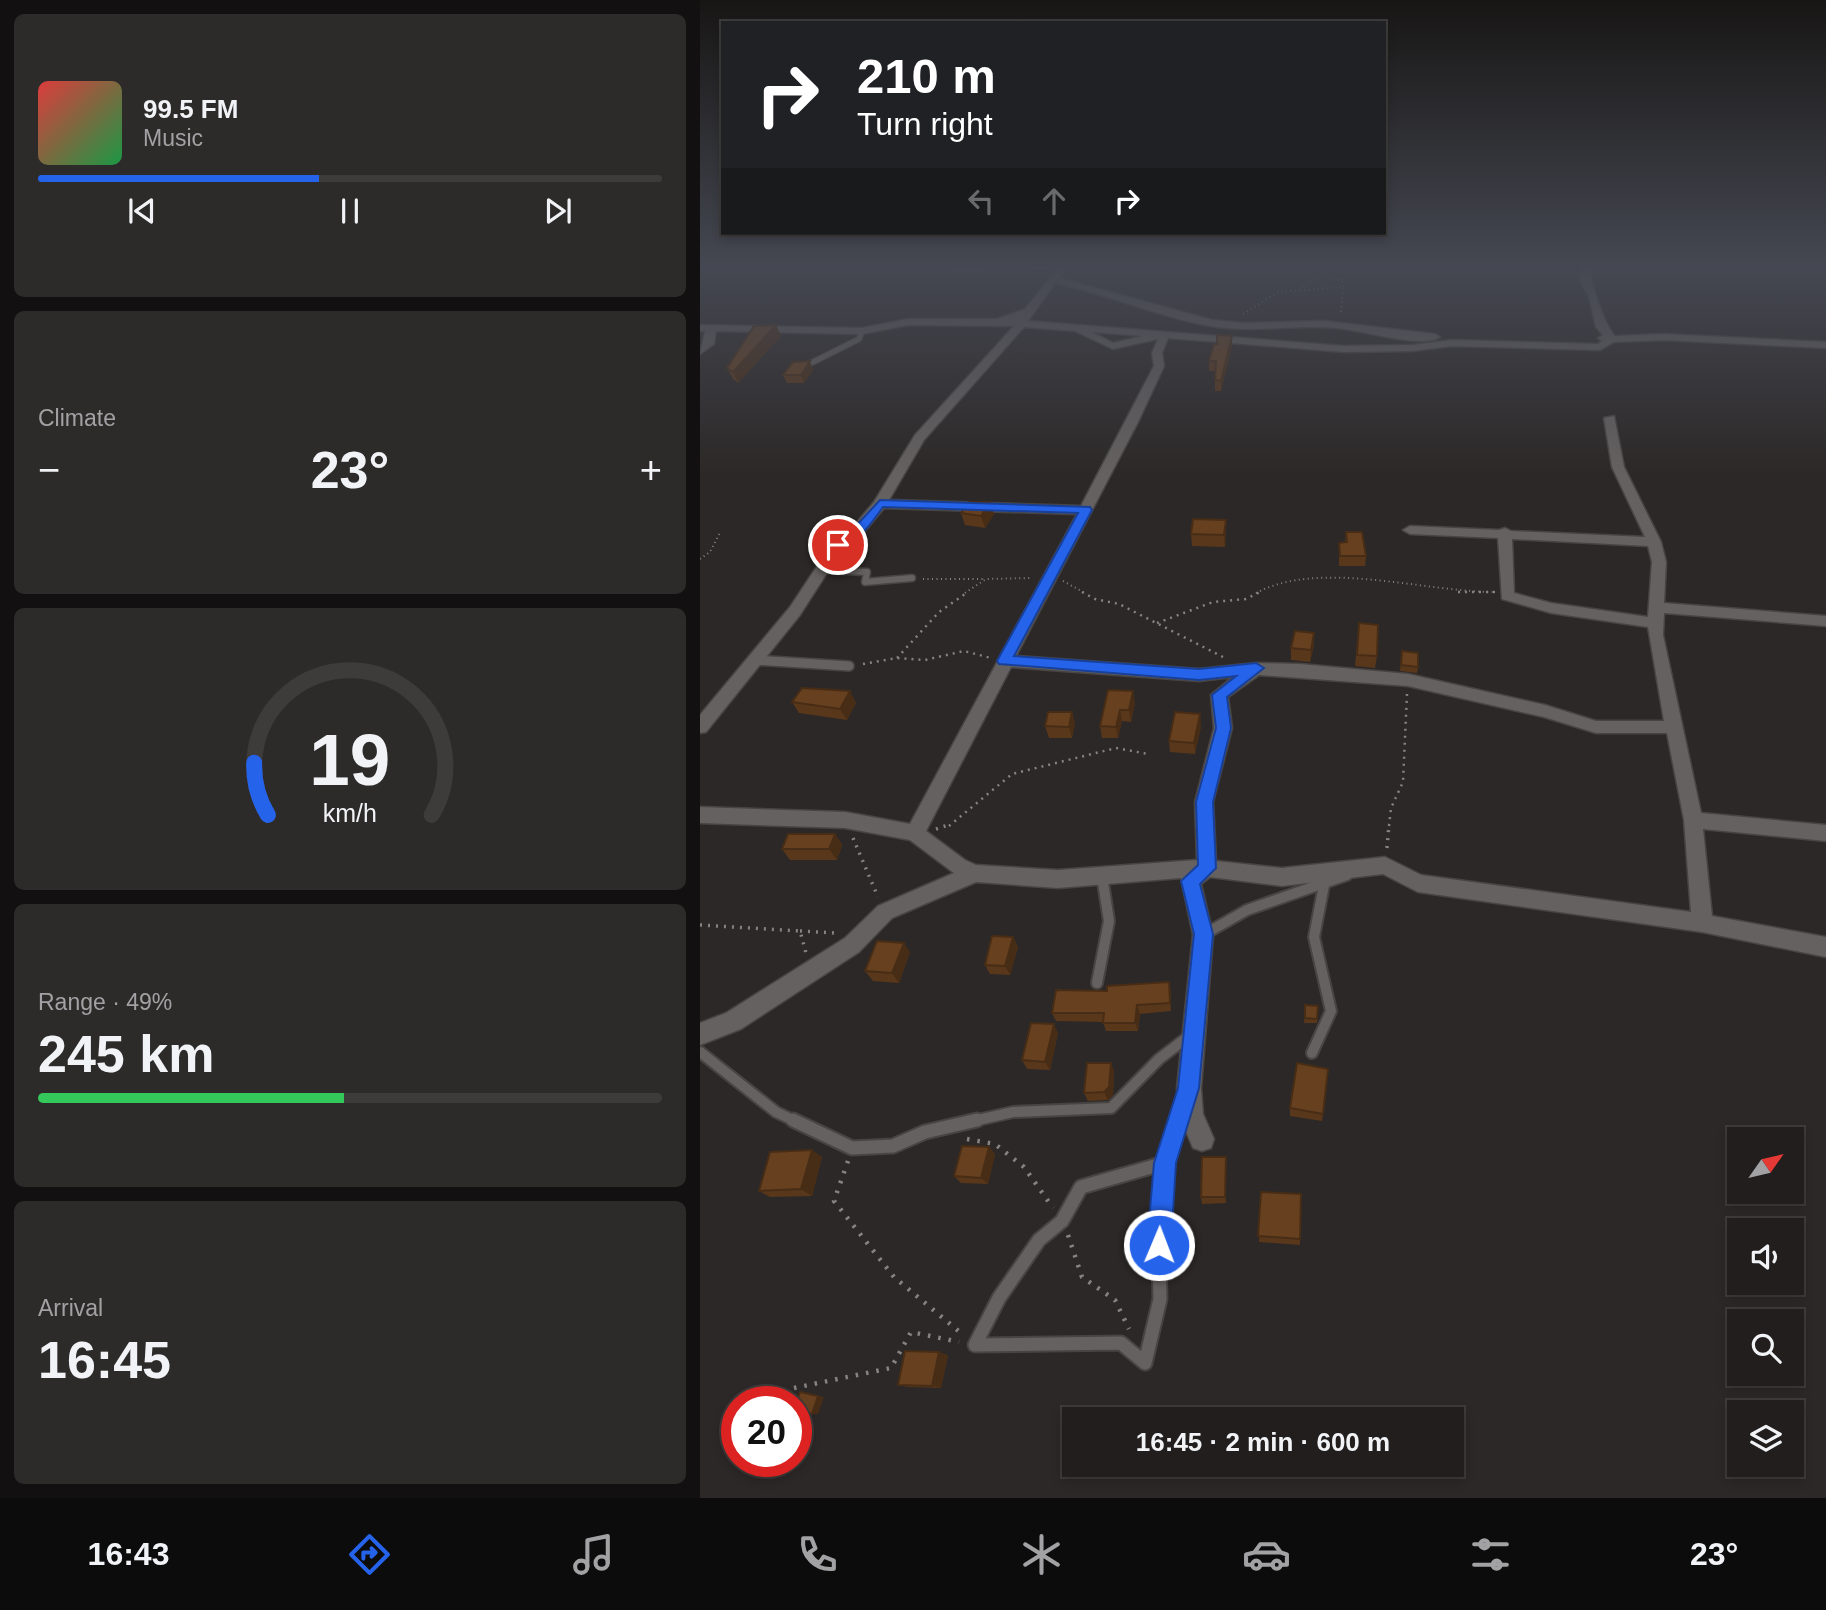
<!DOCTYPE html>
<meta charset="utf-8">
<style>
:root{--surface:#211e1d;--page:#2d2b2a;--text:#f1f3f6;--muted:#a2a2a4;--line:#3e3c3b;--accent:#2563eb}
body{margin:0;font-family:Helvetica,sans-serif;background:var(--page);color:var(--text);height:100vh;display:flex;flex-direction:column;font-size:26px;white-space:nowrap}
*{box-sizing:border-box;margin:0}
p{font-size:23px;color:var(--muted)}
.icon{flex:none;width:38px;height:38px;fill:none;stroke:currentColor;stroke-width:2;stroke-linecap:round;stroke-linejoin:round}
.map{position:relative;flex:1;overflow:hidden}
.panel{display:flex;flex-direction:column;gap:14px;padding:14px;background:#121010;width:700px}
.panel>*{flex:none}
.top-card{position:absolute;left:21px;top:21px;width:665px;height:214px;border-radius:0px;box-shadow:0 4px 10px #0003,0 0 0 2px var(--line);background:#202124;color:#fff;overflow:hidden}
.needle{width:46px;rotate:56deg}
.controls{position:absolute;left:1027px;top:1127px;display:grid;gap:14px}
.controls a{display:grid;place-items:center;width:77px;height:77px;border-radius:0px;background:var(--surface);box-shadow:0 4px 10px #0003,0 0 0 2px var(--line);font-size:35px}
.speed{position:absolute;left:21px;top:1386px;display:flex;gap:14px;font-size:35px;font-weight:700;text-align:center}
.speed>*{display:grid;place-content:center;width:91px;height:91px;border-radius:50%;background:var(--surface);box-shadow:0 4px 10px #0003,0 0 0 2px var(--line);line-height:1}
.speed .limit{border:10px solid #d22;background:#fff;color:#111}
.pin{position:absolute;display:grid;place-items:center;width:60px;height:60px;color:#fff;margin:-30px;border:4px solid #fff;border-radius:50%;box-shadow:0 2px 7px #0007}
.me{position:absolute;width:77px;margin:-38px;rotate:1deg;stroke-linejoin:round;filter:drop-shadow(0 0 5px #0008)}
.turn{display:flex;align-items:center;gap:24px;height:147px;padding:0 21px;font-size:32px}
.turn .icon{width:91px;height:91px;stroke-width:2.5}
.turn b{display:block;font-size:49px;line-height:60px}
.lanes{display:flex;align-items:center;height:66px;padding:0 21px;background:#0003;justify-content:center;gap:35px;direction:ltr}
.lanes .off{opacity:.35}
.big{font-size:52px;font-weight:800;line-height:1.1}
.panel .tile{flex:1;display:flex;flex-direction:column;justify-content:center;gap:10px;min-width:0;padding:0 24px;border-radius:10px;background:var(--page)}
.panel .dial{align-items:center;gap:0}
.dial svg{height:182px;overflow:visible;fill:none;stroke:var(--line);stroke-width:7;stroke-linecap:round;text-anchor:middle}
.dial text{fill:var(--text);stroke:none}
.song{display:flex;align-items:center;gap:21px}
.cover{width:84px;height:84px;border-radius:10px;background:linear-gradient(135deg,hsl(0 70% 55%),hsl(140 70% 35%))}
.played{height:7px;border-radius:4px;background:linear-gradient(90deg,var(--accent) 45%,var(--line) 45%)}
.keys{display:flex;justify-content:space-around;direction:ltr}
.heat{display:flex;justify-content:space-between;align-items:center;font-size:38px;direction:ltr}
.charge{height:10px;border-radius:5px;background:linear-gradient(90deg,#34c759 49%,var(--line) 0)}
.trip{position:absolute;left:362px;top:1407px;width:402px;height:70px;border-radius:0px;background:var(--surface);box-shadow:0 4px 10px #0003,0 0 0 2px var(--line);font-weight:800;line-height:70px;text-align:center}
.menu{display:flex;height:112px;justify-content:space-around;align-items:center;background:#0d0c0c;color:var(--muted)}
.menu .icon{width:49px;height:49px}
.menu .on{color:var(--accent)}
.menu b{font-size:32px;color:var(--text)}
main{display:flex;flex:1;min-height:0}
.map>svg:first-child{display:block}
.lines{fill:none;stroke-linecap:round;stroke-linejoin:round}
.lane-far4-casing{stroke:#474443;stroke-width:7}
.lane-far3-casing{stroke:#474443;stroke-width:9}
.lane-far2-casing{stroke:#474443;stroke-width:12}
.lane-far1-casing{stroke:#474443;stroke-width:14}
.lane-casing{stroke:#474443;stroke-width:17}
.street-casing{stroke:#474443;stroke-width:3}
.path-far3{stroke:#868382;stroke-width:2;stroke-dasharray:1 3.5;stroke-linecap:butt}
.path-far2{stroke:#868382;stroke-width:2.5;stroke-dasharray:2 5;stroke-linecap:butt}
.path-far1{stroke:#868382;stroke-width:3.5;stroke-dasharray:2 6;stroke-linecap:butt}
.path{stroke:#868382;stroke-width:4.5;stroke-dasharray:2.5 8;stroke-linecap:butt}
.lane-far4{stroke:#656160;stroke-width:5}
.lane-far3{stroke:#656160;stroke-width:6}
.lane-far2{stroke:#656160;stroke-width:9}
.lane-far1{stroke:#656160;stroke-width:10}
.lane{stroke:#656160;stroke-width:13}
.street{fill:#656160;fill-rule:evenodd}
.wall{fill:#59371b}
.shaded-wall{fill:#482d16}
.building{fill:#67401f;stroke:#482d16;stroke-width:2}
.route{fill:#2563eb;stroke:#184099;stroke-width:2}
</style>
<main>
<section class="panel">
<div class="tile">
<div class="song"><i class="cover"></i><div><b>99.5 FM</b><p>Music</p></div></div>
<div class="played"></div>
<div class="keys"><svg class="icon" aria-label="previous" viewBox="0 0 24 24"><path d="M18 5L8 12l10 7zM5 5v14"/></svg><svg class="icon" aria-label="pause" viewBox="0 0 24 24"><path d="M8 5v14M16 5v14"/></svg><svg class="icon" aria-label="next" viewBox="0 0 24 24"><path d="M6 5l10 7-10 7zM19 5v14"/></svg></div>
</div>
<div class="tile"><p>Climate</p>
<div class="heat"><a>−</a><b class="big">23°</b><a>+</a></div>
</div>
<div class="tile dial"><svg viewBox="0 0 100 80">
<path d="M14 69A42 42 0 1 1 86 69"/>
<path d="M14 69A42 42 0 0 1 8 46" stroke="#2563eb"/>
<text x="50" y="56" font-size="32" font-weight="700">19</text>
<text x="50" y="72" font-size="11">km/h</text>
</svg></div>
<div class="tile"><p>Range · 49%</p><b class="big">245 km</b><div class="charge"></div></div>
<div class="tile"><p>Arrival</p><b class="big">16:45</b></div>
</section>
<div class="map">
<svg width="1126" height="1498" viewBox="0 0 1126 1498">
<rect width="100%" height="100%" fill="#2c2827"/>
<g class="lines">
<defs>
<g id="lane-far4">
<polyline points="335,267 357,267"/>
<polyline points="241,268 277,271 284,267"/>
<polyline points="109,364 159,339 162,331"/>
</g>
<polyline id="lane-far3" points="122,570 167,572 165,582 212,578"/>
<polyline id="lane-far2" points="53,660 149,666"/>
<g id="lane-far1">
<polyline points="503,935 547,910 647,875"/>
<polyline points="397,983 409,921 402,876"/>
<polyline points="0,1052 76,1112 97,1122"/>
<polyline points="612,1053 631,1011 614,937 624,885"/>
<polyline points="269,1122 313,1112 411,1108 459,1059 489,1036"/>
<polyline points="478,1122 482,1108"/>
</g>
<g id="lane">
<polyline points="93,1120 152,1148 193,1146 225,1132 277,1120"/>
<polygon points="465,1163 458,1218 460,1299 445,1363 421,1343 275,1345 299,1298 339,1240 362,1221 381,1187"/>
<polyline points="465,1163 478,1120"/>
</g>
<path id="street" d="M 359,267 L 368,267 L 359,278 L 512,320 L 544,323 L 624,321 L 735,334 L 740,337 C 725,348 670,333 651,330 C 604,322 557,334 511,326 C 458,317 408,294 355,283 L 328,321 L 644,346 L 712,345 L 752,340 L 898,344 L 902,341 L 898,338 L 903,335 L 896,327 L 889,296 L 880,282 L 881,267 L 890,267 C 890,282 904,324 915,336 L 964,334 L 1126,342 L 1126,348 L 964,340 L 914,342 L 900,350 L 752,346 L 712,351 L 644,352 L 468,338 L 462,353 L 464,366 L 438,422 L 316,656 L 499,669 L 556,663 L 600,664 L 708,674 L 845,705 L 896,721 L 964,721 L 948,627 L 851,613 L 802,599 L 798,538 L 710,534 L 703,530 L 710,526 L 799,530 L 805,528 L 811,531 L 945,537 L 912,467 L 904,418 L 914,416 L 924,467 L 961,542 L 966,562 L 964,603 L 1126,616 L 1126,626 L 964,613 L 963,635 L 1001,813 L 1126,825 L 1126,841 L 1003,829 L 1012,916 L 1126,937 L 1126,957 L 1002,932 L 718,892 L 683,874 L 582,886 L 510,877 L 501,884 L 513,935 L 501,1088 L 503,1114 L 514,1139 L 511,1148 L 502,1151 L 493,1148 L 479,1115 L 477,1088 L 493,935 L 481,878 L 358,888 L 276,882 L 192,918 L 159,952 L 41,1029 L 0,1045 L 0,1023 L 26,1013 L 145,938 L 178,906 L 254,873 L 210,840 L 145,828 L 0,823 L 0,807 L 145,812 L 210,824 L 377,514 L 184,508 L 163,533 L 143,548 L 100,615 L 6,732 L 0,733 L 0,715 L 90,607 L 133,542 L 153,527 L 174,502 L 215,435 L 314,326 L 208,325 L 162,334 L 16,331 L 14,344 L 0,354 L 5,331 L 0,331 L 0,325 L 162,328 L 208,319 L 297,319 L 325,309 ZM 324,327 L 375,331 L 413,349 L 458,339 L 452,353 L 454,366 L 381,506 L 189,500 L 224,440 ZM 392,332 L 443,336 L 413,343 ZM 812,539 L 948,546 L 952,562 L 948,617 L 851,603 L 814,593 ZM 311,667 L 499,681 L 533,677 L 511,695 L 514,728 L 495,802 L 497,860 L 358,870 L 276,865 L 265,860 L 226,831 ZM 559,675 L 708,686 L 844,717 L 896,733 L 967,733 L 984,820 L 991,912 L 721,875 L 685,857 L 582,868 L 516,861 L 513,802 L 532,728 L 528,697 Z"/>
</defs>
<use href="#lane-far4" class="lane-far4-casing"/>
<use href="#lane-far3" class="lane-far3-casing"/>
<use href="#lane-far2" class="lane-far2-casing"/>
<use href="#lane-far1" class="lane-far1-casing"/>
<use href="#lane" class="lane-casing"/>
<use href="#street" class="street-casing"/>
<g class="path-far3">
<polyline points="625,274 640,267"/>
<polyline points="642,280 648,267"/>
<polyline points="602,287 622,275 642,280 643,287"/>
<polyline points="543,314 578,292 643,287 641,313"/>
<polyline points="0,559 10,552 21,531"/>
<polyline points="223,579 286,579"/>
<polyline points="363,581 385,593"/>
<polyline points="265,593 286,579 332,578"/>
<path d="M 556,593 C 620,559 724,592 795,592"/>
</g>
<g class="path-far2">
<polyline points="382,592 395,599 419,604 523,657"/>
<polyline points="758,592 795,592"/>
<polyline points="457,623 513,602 546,599 560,592"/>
<polyline points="197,658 239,612 268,592"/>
<polyline points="163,664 197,658 225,660 264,651 291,658"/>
<polyline points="249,826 312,774 416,748 448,754"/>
<polyline points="689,826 691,808 703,782 707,694"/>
</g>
<g class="path-far1">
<polyline points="236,829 251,824"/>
<polyline points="153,838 178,897"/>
<polyline points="687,848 689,824"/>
<polyline points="0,925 100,931 106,953"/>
<polyline points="100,931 135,933"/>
</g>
<g class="path">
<polyline points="267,1139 295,1144 324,1167 353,1208"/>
<polyline points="148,1161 134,1201 194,1277 262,1334"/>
<polyline points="368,1235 382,1277 415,1300 429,1329"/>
<polyline points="94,1388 191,1368 211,1332 259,1342"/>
</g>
<use href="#lane-far4" class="lane-far4"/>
<use href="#lane-far3" class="lane-far3"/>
<use href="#lane-far2" class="lane-far2"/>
<use href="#lane-far1" class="lane-far1"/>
<use href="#lane" class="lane"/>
<use href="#street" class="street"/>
</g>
<g class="wall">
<polygon points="76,325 81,336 38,383 33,379 27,368"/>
<polygon points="532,346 521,391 515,391 515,371 509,371 509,361"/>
<polygon points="113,370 104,383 87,383 83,375"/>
<polygon points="290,502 294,514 285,528 265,525 261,513"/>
<polygon points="526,520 525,547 492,546 491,534"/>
<polygon points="646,532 666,556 665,566 639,566 639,543 645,542"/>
<polygon points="659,623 677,656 675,668 655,666"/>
<polygon points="614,633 614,645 610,662 591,660 591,648"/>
<polygon points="702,651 718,667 717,673 700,671"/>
<polygon points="408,690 435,703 431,722 422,721 418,738 402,738 400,726"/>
<polygon points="92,702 156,703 147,720 99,713"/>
<polygon points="372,712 375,724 372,738 349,738 345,726"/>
<polygon points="501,726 495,754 470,752 469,741"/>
<polygon points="135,834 142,845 137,860 90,860 82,849"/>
<polygon points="313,937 318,947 310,975 290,974 285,965"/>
<polygon points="210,952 199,983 173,981 165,971"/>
<polygon points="407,991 471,991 471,1011 440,1014 438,1031 406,1031 403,1022 356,1021 352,1013"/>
<polygon points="605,1005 618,1006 617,1023 604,1023"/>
<polygon points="358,1033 350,1070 327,1069 322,1060"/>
<polygon points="414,1071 413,1095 408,1100 388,1101 384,1093"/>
<polygon points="590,1108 623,1114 622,1121 590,1116"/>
<polygon points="289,1147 295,1154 288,1184 261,1183 254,1176"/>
<polygon points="122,1157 112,1196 70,1197 59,1191"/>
<polygon points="526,1157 526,1203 502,1204 501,1197"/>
<polygon points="561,1192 600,1239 600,1245 559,1242"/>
<polygon points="248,1355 241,1388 208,1387 198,1385"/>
</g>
<g class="shaded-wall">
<polygon points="76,325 81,336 38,383 33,372"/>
<polygon points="532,336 532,346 521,391 521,381"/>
<polygon points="110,361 113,370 104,383 101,375"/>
<polygon points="290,502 294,514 285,528 281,516"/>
<polygon points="526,520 526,531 525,547 524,535"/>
<polygon points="614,633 614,645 610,662 611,650"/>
<polygon points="150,691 156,703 147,720 140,709"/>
<polygon points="433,691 435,703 431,722 429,710"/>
<polygon points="420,710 422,721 418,738 416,727"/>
<polygon points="372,712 375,724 372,738 369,727"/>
<polygon points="500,714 501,726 495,754 494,743"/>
<polygon points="135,834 142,845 137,860 129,849"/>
<polygon points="313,937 318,947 310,975 305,966"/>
<polygon points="204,943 210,952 199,983 192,973"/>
<polygon points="469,982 471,991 471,1011 470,1003"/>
<polygon points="437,1005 440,1014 438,1031 435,1023"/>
<polygon points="354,1024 358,1033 350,1070 345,1062"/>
<polygon points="411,1063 414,1071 413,1095 408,1100 404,1092"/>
<polygon points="289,1147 295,1154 288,1184 281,1178"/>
<polygon points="112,1150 122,1157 112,1196 101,1189"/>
<polygon points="526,1157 526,1203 525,1197"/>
<polygon points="239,1352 248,1355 241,1388 232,1386"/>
<polygon points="118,1396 124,1397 118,1414 112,1414"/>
</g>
<g class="building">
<polygon points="76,325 33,372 27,368 54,326"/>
<polygon points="517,335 532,336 521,381 515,380 516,361 509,361 514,344 517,344"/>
<polygon points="110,361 101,375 83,375 93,362"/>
<polygon points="269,502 290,502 281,516 261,513"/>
<polygon points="493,519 526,520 524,535 491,534"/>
<polygon points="646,532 662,532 666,556 640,556 639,543 647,542"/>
<polygon points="659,623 678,625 677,656 657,655"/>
<polygon points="595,631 614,633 611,650 591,648"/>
<polygon points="702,651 718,653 718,667 701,665"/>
<polygon points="102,688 150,691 140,709 92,702"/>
<polygon points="408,690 433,691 429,710 420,710 416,727 400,726"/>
<polygon points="348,712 372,712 369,727 345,726"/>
<polygon points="475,712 500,714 494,743 469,741"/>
<polygon points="88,834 135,834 129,849 82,849"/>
<polygon points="292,936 313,937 305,966 285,965"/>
<polygon points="177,941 204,943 192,973 165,971"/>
<polygon points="469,982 470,1003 437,1005 435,1023 403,1023 404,1013 352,1013 356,990 407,991 407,986"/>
<polygon points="605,1005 618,1006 617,1019 605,1018"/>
<polygon points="331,1023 354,1024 345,1062 322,1060"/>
<polygon points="387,1063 411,1063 409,1087 404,1092 384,1093"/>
<polygon points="597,1063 628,1069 623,1114 590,1108"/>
<polygon points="262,1146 289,1147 281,1178 254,1176"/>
<polygon points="112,1150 101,1189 59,1191 70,1152"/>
<polygon points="502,1157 526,1157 525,1197 501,1197"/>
<polygon points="561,1192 601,1194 600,1239 558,1236"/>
<polygon points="205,1351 239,1352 232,1386 198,1385"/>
<polygon points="100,1392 118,1396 112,1414 96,1411 96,1403"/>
</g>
<linearGradient id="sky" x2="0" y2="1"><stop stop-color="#181615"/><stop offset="0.56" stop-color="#454852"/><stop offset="1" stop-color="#454852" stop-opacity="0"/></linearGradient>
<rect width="1126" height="476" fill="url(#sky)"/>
<path class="route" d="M 180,500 L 390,507 L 392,510 L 314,656 L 499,669 L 556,663 L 564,668 L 527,697 L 531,728 L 513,802 L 516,868 L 500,884 L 513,934 L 499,1088 L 476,1163 L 471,1245 L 467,1253 L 459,1257 L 451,1253 L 447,1245 L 454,1163 L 478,1088 L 494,934 L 481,881 L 498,865 L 496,802 L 516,728 L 512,695 L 536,676 L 499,680 L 299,664 L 297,661 L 378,513 L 183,507 C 172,522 154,550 134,547 L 134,542 L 154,528 Z"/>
</svg>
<div class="controls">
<a><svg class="needle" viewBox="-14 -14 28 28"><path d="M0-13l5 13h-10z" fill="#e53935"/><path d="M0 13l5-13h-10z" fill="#a2a2a4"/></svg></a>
<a><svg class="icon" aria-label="sound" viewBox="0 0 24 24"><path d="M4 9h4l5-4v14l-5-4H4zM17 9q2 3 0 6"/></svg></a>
<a><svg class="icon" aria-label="search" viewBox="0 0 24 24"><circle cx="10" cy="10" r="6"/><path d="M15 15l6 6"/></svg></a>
<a><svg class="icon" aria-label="layers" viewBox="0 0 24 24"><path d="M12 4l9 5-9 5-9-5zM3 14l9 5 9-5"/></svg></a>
</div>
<div class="speed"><div class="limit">20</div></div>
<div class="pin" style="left:138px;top:545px;background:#d93025"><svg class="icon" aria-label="arrive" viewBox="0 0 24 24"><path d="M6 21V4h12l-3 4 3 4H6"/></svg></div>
<svg class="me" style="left:459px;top:1245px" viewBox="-20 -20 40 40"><circle r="17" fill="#2563eb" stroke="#fff" stroke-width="3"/><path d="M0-11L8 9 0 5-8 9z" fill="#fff"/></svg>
<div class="trip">16:45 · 2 min · 600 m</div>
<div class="top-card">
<div class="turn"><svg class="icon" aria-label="right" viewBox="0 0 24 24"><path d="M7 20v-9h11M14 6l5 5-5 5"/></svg><div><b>210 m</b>Turn right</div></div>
<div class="lanes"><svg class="icon off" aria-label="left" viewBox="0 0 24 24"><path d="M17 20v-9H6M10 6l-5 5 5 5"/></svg><svg class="icon off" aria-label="ahead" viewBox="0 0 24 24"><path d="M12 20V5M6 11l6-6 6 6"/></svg><svg class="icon" aria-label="right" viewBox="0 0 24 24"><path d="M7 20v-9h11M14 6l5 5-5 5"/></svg></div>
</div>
</div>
</main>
<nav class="menu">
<b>16:43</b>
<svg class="icon on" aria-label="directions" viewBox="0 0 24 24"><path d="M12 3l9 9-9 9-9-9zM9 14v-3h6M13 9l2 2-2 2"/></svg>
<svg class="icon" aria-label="music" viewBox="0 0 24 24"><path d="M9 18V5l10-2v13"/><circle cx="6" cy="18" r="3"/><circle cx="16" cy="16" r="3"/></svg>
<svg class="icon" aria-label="phone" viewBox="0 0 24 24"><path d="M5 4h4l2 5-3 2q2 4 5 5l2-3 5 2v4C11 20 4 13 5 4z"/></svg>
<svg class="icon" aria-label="climate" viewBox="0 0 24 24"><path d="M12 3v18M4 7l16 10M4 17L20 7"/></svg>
<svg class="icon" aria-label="car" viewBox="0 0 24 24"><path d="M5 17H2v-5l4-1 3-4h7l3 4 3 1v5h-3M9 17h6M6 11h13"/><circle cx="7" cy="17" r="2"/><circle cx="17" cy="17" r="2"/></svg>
<svg class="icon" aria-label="filters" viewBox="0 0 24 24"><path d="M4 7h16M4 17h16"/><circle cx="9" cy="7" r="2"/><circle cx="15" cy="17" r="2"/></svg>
<b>23°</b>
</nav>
